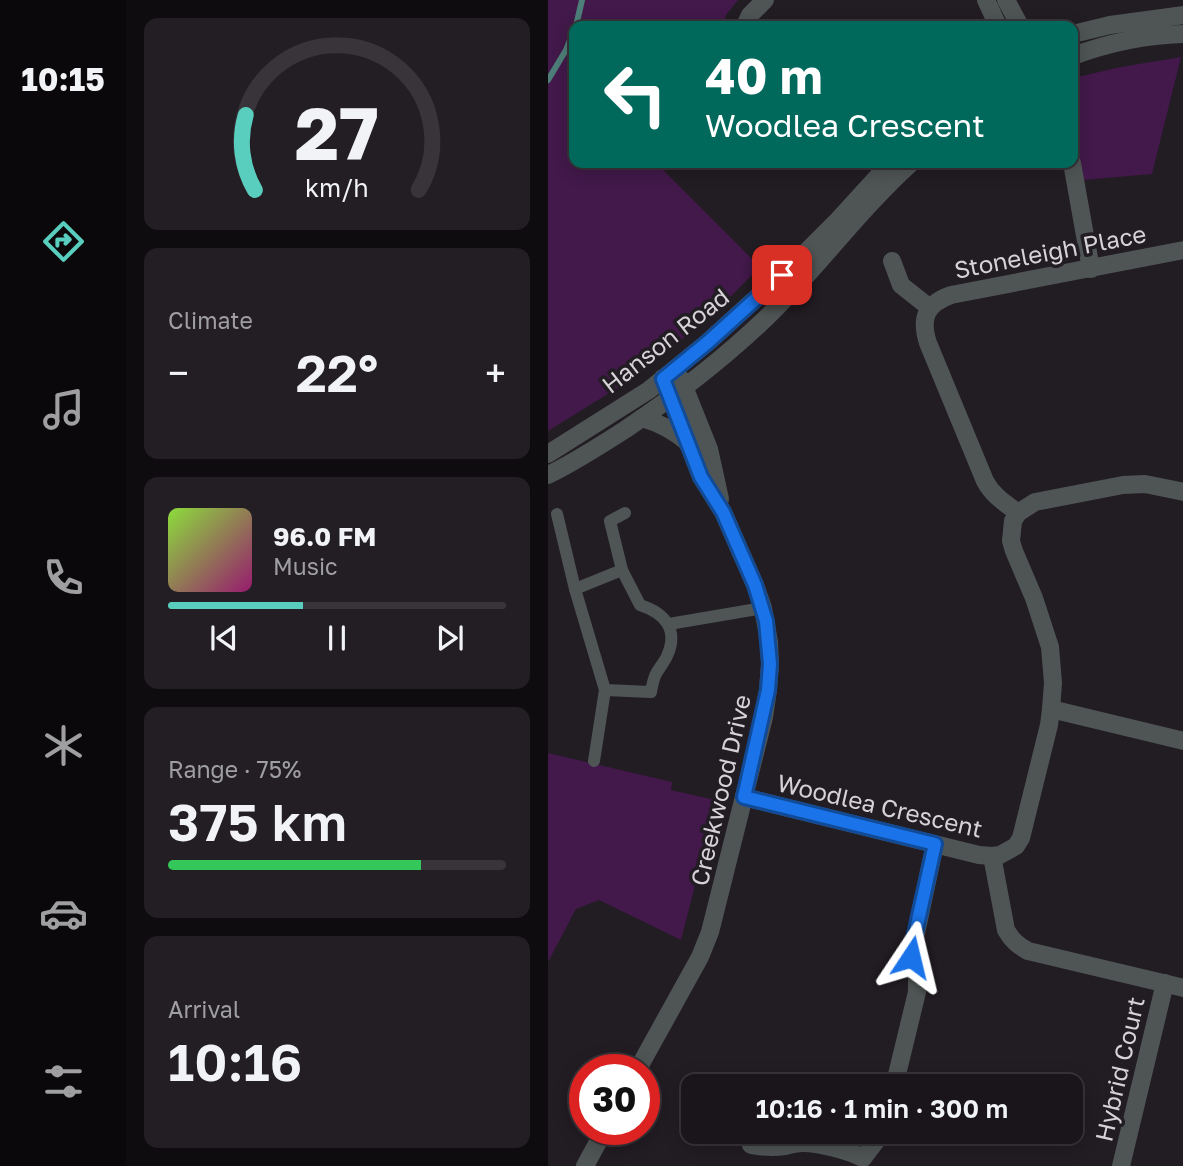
<!DOCTYPE html>
<meta charset="utf-8">
<style>
:root{--surface:#1a151a;--page:#231e23;--text:#f1f3f6;--muted:#9f9fa2;--line:#383439;--accent:#59cebe}
body{margin:0;font-family:"Golos Text",sans-serif;background:var(--page);color:var(--text);height:100vh;display:flex;flex-direction:column;font-size:26px;white-space:nowrap}
*{box-sizing:border-box;margin:0}
p{font-size:23px;color:var(--muted)}
.icon{flex:none;width:38px;height:38px;fill:none;stroke:currentColor;stroke-width:2;stroke-linecap:round;stroke-linejoin:round}
.map{position:relative;flex:1;overflow:hidden}
.details{display:flex;flex-direction:column;gap:18px;padding:18px;background:#0e0c0e;width:422px}
.details>*{flex:none}
.top-card{position:absolute;left:21px;top:21px;width:509px;height:147px;border-radius:14px;box-shadow:0 4px 18px #0003,0 0 0 2px var(--line);background:#00695c;color:#fff;overflow:hidden}
.speed{position:absolute;left:21px;top:1054px;display:flex;gap:14px;font-size:35px;font-weight:700;text-align:center}
.speed>*{display:grid;place-content:center;width:91px;height:91px;border-radius:50%;background:var(--surface);box-shadow:0 4px 18px #0003,0 0 0 2px var(--line);line-height:1}
.speed .limit{border:10px solid #d22;background:#fff;color:#111}
.pin{position:absolute;display:grid;place-items:center;width:60px;height:60px;color:#fff;margin:-30px;border-radius:14px;box-shadow:0 4px 10px #0006}
.me{position:absolute;width:77px;margin:-38px;rotate:10deg;stroke-linejoin:round;filter:drop-shadow(0 0 5px #0008)}
.turn{display:flex;align-items:center;gap:24px;height:147px;padding:0 21px;font-size:32px}
.turn .icon{width:91px;height:91px;stroke-width:2.5}
.turn b{display:block;font-size:49px;line-height:60px}
.big{font-size:52px;font-weight:600;line-height:1.1}
.details .tile{flex:1;display:flex;flex-direction:column;justify-content:center;gap:10px;min-width:0;padding:0 24px;border-radius:14px;background:var(--page)}
.details .dial{align-items:center;gap:0}
.dial svg{height:182px;overflow:visible;fill:none;stroke:var(--line);stroke-width:7;stroke-linecap:round;text-anchor:middle}
.dial text{fill:var(--text);stroke:none}
.song{display:flex;align-items:center;gap:21px}
.cover{width:84px;height:84px;border-radius:10px;background:linear-gradient(135deg,hsl(90 70% 55%),hsl(320 70% 35%))}
.played{height:7px;border-radius:4px;background:linear-gradient(90deg,var(--accent) 40%,var(--line) 40%)}
.keys{display:flex;justify-content:space-around;direction:ltr}
.heat{display:flex;justify-content:space-between;align-items:center;font-size:38px;direction:ltr}
.charge{height:10px;border-radius:5px;background:linear-gradient(90deg,#34c759 75%,var(--line) 0)}
.trip{position:absolute;left:133px;top:1074px;width:402px;height:70px;border-radius:14px;background:var(--surface);box-shadow:0 4px 18px #0003,0 0 0 2px var(--line);font-weight:600;line-height:70px;text-align:center}
main{display:flex;flex:1;min-height:0}
.menu{display:flex;flex-direction:column;width:126px;justify-content:space-around;align-items:center;background:#0a080a;color:var(--muted)}
.menu .icon{width:49px;height:49px}
.menu .current{color:var(--accent)}
.menu b{font-size:32px;color:var(--text)}
.map>svg:first-child{display:block}
.green{fill:#42194a}
.lines{fill:none;stroke-linecap:round;stroke-linejoin:round}
.stream{stroke:#4e7e79;stroke-width:6}
.service{stroke:#4f5554;stroke-width:12}
.minor{stroke:#4f5554;stroke-width:18}
.tertiary{stroke:#4f5554;stroke-width:18}
.route-casing{stroke:#114b97;stroke-width:18}
.route{stroke:#1a73e8;stroke-width:12}
.labels{text-anchor:middle;dominant-baseline:central;stroke-width:7;stroke-linejoin:round;paint-order:stroke}
.street-label{font-size:24px;fill:#d6d2d7;stroke:#221c23}
</style>
<main>
<nav class="menu">
<b>10:15</b>
<svg class="icon current" aria-label="directions" viewBox="0 0 24 24"><path d="M12 3l9 9-9 9-9-9zM9 14v-3h6M13 9l2 2-2 2"/></svg>
<svg class="icon" aria-label="music" viewBox="0 0 24 24"><path d="M9 18V5l10-2v13"/><circle cx="6" cy="18" r="3"/><circle cx="16" cy="16" r="3"/></svg>
<svg class="icon" aria-label="phone" viewBox="0 0 24 24"><path d="M5 4h4l2 5-3 2q2 4 5 5l2-3 5 2v4C11 20 4 13 5 4z"/></svg>
<svg class="icon" aria-label="climate" viewBox="0 0 24 24"><path d="M12 3v18M4 7l16 10M4 17L20 7"/></svg>
<svg class="icon" aria-label="car" viewBox="0 0 24 24"><path d="M5 17H2v-5l4-1 3-4h7l3 4 3 1v5h-3M9 17h6M6 11h13"/><circle cx="7" cy="17" r="2"/><circle cx="17" cy="17" r="2"/></svg>
<svg class="icon" aria-label="filters" viewBox="0 0 24 24"><path d="M4 7h16M4 17h16"/><circle cx="9" cy="7" r="2"/><circle cx="15" cy="17" r="2"/></svg>
</nav>
<section class="details">
<div class="tile dial"><svg viewBox="0 0 100 80">
<path d="M14 69A42 42 0 1 1 86 69"/>
<path d="M14 69A42 42 0 0 1 10 36" stroke="#59cebe"/>
<text x="50" y="56" font-size="32" font-weight="700">27</text>
<text x="50" y="72" font-size="11">km/h</text>
</svg></div>
<div class="tile"><p>Climate</p>
<div class="heat"><a>−</a><b class="big">22°</b><a>+</a></div>
</div>
<div class="tile">
<div class="song"><i class="cover"></i><div><b>96.0 FM</b><p>Music</p></div></div>
<div class="played"></div>
<div class="keys"><svg class="icon" aria-label="previous" viewBox="0 0 24 24"><path d="M18 5L8 12l10 7zM5 5v14"/></svg><svg class="icon" aria-label="pause" viewBox="0 0 24 24"><path d="M8 5v14M16 5v14"/></svg><svg class="icon" aria-label="next" viewBox="0 0 24 24"><path d="M6 5l10 7-10 7zM19 5v14"/></svg></div>
</div>
<div class="tile"><p>Range · 75%</p><b class="big">375 km</b><div class="charge"></div></div>
<div class="tile"><p>Arrival</p><b class="big">10:16</b></div>
</section>
<div class="map">
<svg width="636" height="1166" viewBox="0 0 636 1166">
<rect width="100%" height="100%" fill="#221c23"/>
<g class="green">
<polygon points="0,0 190,0 178,15 175,26 26,26 26,163 108,163 212,267 165,314 92,374 0,431"/>
<polygon points="633,57 604,174 535,180 532,159 525,160 525,78 573,67"/>
<polygon points="0,753 124,782 123,790 172,801 162,827 133,940 51,900 28,909 0,962"/>
</g>
<g class="lines">
<g class="stream">
<polyline points="28,26 34,0"/>
<polyline points="0,80 18,50 26,30"/>
</g>
<g class="service">
<polyline points="9,514 27,589 57,690 46,761"/>
<polyline points="74,570 62,521 77,513"/>
<path d="M 27,589 L 74,570 L 92,605 C 117,613 131,630 119,656 C 116,663 110,669 107,676 C 105,681 104,687 103,692 L 57,690"/>
<polyline points="121,624 215,608"/>
</g>
<g class="minor">
<polyline points="438,0 450,26"/>
<polyline points="458,0 472,26"/>
<polyline points="197,26 202,15 217,0"/>
<polyline points="524,163 543,269"/>
<polyline points="344,261 353,285 382,308"/>
<path d="M 470,513 C 457,503 445,496 437,481 L 380,343 C 372,318 378,304 403,295 L 636,250"/>
<polyline points="503,709 636,741"/>
<polyline points="196,797 431,855 444,856 452,855 468,846 473,838 501,725 503,709 505,683 502,647 486,598 466,551 463,541 465,521 470,513 487,502 575,485 597,484 636,492"/>
<path d="M 444,856 L 458,930 C 464,940 469,945 480,951 L 636,988"/>
<polyline points="346,1087 369,992 369,978 363,957 387,844"/>
<path d="M 203,1145 C 214,1147 225,1148 237,1146 C 242,1145 248,1143 254,1143 C 271,1143 299,1150 315,1158"/>
<polyline points="315,1158 328,1141 333,1132"/>
<polyline points="573,1166 617,983"/>
</g>
<g class="tertiary">
<polyline points="525,34 562,25 636,15"/>
<path d="M 525,56 C 560,43 598,35 636,34"/>
<polyline points="133,379 161,449 172,499"/>
<path d="M 94,418 C 112,423 125,430 139,442"/>
<polyline points="0,454 101,390 160,342 249,261 290,220 342,163"/>
<path d="M 0,475 C 27,462 53,445 78,429 C 127,396 174,360 217,319 C 268,270 310,211 363,163"/>
<polyline points="90,1069 152,957 162,932 216,717 220,690 222,664 221,642 215,608 207,585 175,512 153,477 115,378"/>
<polyline points="37,1166 57,1129"/>
</g>
</g>
<g class="lines">
<defs>
<polyline id="route" points="234,275 160,342 115,379 153,477 175,512 207,585 218,621 222,664 220,690 196,797 387,844 365,943 363,957"/>
</defs>
<use href="#route" class="route-casing"/>
<use href="#route" class="route"/>
</g>
<g class="labels">
<g class="street-label">
<text transform="translate(502 251) rotate(-11)">Stoneleigh Place</text>
<text transform="translate(117 340) rotate(-38)">Hanson Road</text>
<text transform="translate(172 790) rotate(-77)">Creekwood Drive</text>
<text transform="translate(332 805) rotate(13)">Woodlea Crescent</text>
<text transform="translate(571 1069) rotate(-77)">Hybrid Court</text>
</g>
</g>
</svg>
<div class="speed"><div class="limit">30</div></div>
<div class="pin" style="left:234px;top:275px;background:#d93025"><svg class="icon" aria-label="arrive" viewBox="0 0 24 24"><path d="M6 21V4h12l-3 4 3 4H6"/></svg></div>
<svg class="me" style="left:363px;top:957px" viewBox="-20 -20 40 40"><path d="M0-17L14 15 0 8-14 15z" fill="#1a73e8" stroke="#fff" stroke-width="4"/></svg>
<div class="trip">10:16 · 1 min · 300 m</div>
<div class="top-card">
<div class="turn"><svg class="icon" aria-label="left" viewBox="0 0 24 24"><path d="M17 20v-9H6M10 6l-5 5 5 5"/></svg><div><b>40 m</b>Woodlea Crescent</div></div>
</div>
</div>
</main>
